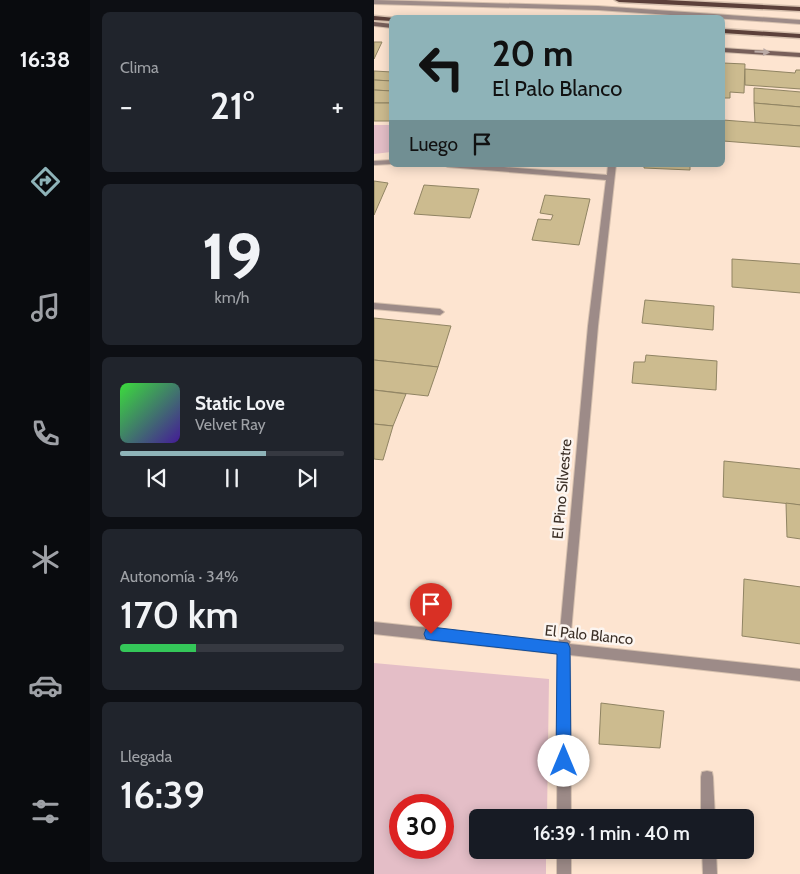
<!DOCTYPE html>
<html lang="es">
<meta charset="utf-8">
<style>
:root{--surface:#171b24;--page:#20242c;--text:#f1f3f6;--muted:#9ea1a6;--line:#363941;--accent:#8eb3b8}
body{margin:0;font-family:Cabin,sans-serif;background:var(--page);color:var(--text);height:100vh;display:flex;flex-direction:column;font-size:19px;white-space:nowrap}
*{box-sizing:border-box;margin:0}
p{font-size:16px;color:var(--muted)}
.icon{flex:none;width:28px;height:28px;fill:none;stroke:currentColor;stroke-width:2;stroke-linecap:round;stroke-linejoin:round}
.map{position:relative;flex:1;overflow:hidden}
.side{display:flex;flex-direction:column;gap:12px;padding:12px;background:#0d0f14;width:284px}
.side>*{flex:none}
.banner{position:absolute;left:15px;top:15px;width:336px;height:152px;border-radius:8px;box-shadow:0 2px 12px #0003;background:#8eb3b8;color:#111;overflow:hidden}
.speed{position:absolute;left:15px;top:794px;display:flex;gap:10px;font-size:25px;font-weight:700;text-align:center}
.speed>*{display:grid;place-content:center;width:65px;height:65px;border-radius:50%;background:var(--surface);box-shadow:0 2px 12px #0003;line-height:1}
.speed .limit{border:8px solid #d22;background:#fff;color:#111}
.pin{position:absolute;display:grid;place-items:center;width:42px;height:42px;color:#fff;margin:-51px -21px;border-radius:50% 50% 50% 0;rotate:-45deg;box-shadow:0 0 5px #0007}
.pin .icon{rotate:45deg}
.me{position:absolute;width:55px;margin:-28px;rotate:0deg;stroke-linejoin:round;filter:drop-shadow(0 0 4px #0008)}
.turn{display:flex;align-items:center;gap:18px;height:105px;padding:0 20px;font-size:22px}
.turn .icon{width:65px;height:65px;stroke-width:2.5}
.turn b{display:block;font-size:35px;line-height:42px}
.then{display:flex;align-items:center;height:48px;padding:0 20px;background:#0003;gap:10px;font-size:19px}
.big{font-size:38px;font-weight:600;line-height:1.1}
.side .card{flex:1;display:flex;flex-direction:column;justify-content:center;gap:8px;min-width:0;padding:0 18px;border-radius:8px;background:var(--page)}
.side .dial{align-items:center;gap:0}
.dial b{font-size:65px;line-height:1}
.song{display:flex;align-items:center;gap:15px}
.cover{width:60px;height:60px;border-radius:8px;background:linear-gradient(135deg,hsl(120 70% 55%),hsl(260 70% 35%))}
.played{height:5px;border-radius:2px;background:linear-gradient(90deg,var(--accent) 65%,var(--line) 65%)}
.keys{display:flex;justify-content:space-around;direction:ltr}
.heat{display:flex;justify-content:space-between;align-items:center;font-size:28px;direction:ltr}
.charge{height:8px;border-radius:4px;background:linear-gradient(90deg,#34c759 34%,var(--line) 0)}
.trip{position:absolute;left:95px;top:809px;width:285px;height:50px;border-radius:8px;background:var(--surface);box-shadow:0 2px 12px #0003;font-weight:600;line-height:50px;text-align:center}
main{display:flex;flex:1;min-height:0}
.tab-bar{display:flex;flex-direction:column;width:90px;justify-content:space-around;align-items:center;background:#090b0e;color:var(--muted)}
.tab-bar .icon{width:35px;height:35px}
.tab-bar .on{color:var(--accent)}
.tab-bar b{font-size:22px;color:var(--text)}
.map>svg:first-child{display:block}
.green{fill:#e4bec7;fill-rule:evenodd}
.building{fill:#ccbb8f;stroke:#908463}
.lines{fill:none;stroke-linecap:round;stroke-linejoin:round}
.lane-casing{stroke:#d6c0ae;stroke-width:2}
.street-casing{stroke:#d6c0ae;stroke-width:2}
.secondary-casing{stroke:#d6c0ae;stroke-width:2}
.primary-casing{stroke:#d6c0ae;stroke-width:3}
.lane{fill:#9d8b88;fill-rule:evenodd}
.street{fill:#9d8b88;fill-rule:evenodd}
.secondary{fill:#775f5a;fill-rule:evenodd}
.primary{fill:#5c403a;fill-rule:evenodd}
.oneway{fill:#baaaa5}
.route{fill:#1a73e8;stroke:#114b97}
.labels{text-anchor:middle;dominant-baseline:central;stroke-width:5;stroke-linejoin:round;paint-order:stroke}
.street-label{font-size:15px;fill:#3b2f26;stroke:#fcf5f0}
</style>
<main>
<nav class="tab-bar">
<b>16:38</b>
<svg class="icon on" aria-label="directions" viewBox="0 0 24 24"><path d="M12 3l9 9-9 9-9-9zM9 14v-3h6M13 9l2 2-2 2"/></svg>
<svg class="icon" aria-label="music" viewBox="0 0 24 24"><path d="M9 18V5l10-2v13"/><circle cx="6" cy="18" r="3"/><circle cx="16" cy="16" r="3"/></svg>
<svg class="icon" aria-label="phone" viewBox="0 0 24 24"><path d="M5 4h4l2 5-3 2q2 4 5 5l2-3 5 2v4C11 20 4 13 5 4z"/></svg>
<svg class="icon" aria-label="climate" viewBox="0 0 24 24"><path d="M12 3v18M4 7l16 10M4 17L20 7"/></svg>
<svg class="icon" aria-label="car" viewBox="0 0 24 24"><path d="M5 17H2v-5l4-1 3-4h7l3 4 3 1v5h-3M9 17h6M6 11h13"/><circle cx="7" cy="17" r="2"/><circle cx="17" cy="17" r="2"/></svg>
<svg class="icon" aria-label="filters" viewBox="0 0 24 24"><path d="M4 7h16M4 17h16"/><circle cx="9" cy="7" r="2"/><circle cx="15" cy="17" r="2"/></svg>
</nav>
<section class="side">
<div class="card"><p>Clima</p>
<div class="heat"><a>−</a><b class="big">21°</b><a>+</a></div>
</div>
<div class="card dial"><b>19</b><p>km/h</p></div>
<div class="card">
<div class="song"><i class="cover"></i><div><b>Static Love</b><p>Velvet Ray</p></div></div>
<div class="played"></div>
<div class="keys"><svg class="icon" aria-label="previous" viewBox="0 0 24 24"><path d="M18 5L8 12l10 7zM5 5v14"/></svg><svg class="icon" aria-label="pause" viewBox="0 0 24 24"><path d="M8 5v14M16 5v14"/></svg><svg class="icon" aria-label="next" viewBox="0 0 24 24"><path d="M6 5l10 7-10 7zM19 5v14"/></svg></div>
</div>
<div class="card"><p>Autonomía · 34%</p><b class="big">170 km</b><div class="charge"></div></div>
<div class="card"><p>Llegada</p><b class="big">16:39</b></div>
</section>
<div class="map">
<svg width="427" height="874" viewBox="0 0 427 874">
<rect width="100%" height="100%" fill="#fde4d0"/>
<g class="green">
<polygon points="0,125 17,125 17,152 0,154"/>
<path d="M 0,663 L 175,679 L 173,817 L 104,818 L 104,850 L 172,850 L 172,874 L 0,874 ZM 26,805 L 69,805 L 69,848 L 26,848 Z"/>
</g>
<g class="building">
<polygon points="0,42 8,42 0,59"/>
<polygon points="349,63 371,64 370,93 356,92 356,98 349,98"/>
<polygon points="371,69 421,73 422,70 427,70 427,89 371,85"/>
<polygon points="0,71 18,72 18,81 0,80"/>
<polygon points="0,80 18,81 18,91 0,90"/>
<polygon points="380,88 427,92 427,107 380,103"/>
<polygon points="0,90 18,91 16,103 0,103"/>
<rect x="0" y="103" width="18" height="18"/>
<polygon points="380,103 427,107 427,126 381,123"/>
<polygon points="349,120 427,126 427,147 349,141"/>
<polygon points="270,165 316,165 316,170 270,168"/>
<polygon points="0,181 14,183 0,215"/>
<polygon points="50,185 105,189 96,218 40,214"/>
<polygon points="171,195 216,199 205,245 158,240 164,219 177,220 179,215 166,213"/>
<polygon points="358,259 427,264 427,293 358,287"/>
<polygon points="271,300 340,306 339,330 268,323"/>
<polygon points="0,318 77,326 64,367 0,360"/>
<polygon points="272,355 343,361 342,390 258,383 260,362 271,362"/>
<polygon points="0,360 64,367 54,396 0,390"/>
<polygon points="0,390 32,394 19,426 0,424"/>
<polygon points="0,424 19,426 9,460 0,459"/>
<polygon points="350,461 427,469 427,505 349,497"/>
<polygon points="412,503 427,505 427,539 413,537"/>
<polygon points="370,579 427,587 427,644 368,636"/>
<polygon points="227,703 290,711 286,748 225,744"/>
</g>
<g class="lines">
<defs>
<g id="lane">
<polygon points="0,0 224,6 427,20 427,24 224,10 0,4"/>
<polygon points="0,303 66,309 70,312 66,315 0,309"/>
<polygon points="333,771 338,772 339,777 341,818 327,818 327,777 328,772"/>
<polygon points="328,850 342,850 343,874 329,874"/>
</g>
<g id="street">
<polygon points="18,160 18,164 0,165 0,161"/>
<polygon points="70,165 105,165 233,175 234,165 242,165 224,326 196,644 427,669 427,681 196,655 197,818 183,818 184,654 0,634 0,622 185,642 214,326 232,180 74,167"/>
<rect x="183" y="850" width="14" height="24"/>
</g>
<g id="secondary">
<polygon points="0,22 18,24 18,28 0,26"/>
<polygon points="349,48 427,53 427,57 349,52"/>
</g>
<g id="primary">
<polygon points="241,0 292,0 427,7 427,11 245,2"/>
<polygon points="0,16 21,18 18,18 18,21 0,20"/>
<polygon points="349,29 427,34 427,38 349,33"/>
</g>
</defs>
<use href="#lane" class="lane-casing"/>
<use href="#street" class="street-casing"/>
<use href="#secondary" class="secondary-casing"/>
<use href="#primary" class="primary-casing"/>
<use href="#lane" class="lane"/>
<use href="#street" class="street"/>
<use href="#secondary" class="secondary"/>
<use href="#primary" class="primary"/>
</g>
<defs><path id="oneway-solid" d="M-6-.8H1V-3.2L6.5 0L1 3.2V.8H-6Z" transform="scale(1.25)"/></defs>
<use class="oneway" href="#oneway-solid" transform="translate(388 52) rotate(4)"/>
<polygon class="route" points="57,627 194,643 196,648 197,761 195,766 190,768 184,766 182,761 183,654 57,640 52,639 50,634 52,629"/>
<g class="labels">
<g class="street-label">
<text transform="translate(188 489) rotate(-85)">El Pino Silvestre</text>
<text transform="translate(215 635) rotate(6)">El Palo Blanco</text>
</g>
</g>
</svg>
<div class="speed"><div class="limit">30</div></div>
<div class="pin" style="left:57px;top:634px;background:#d93025"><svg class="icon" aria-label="arrive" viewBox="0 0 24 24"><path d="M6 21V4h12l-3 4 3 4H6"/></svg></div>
<svg class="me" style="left:190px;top:761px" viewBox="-20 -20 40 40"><circle r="19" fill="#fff"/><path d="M0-13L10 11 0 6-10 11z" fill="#1a73e8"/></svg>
<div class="trip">16:39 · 1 min · 40 m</div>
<div class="banner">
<div class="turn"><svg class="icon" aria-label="left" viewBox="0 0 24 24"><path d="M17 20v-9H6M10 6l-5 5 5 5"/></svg><div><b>20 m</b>El Palo Blanco</div></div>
<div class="then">Luego<svg class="icon" aria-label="arrive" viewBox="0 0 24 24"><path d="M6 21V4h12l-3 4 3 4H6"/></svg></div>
</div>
</div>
</main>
